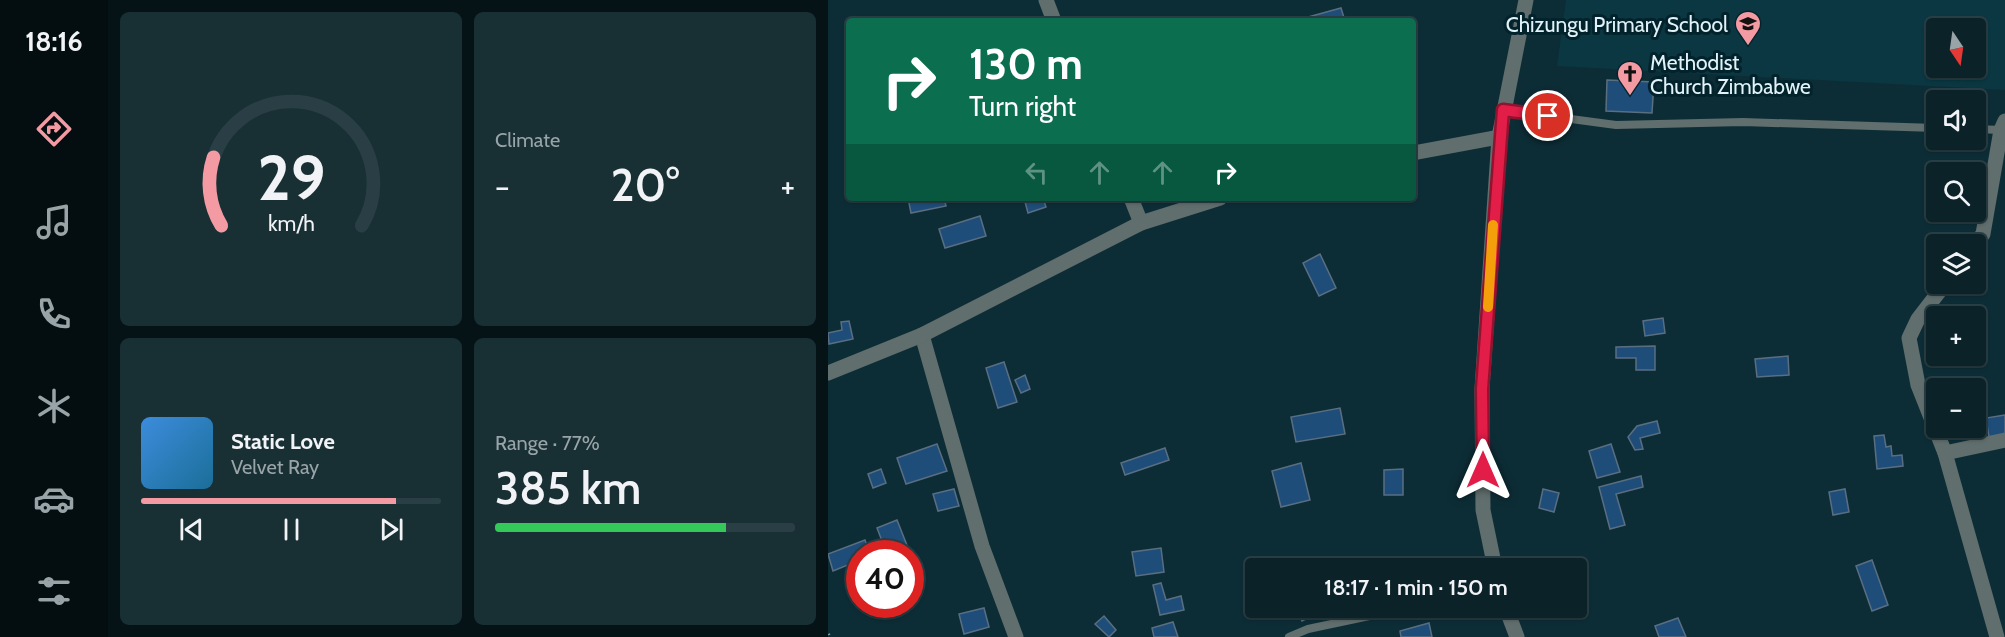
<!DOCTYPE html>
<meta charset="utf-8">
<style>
:root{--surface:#0a2228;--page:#182f34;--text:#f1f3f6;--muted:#99a4a8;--line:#2a3f45;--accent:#f49aa2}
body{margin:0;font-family:Cabin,sans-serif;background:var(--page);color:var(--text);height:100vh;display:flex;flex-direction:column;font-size:22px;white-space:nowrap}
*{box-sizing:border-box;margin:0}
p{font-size:20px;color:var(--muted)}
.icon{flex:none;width:33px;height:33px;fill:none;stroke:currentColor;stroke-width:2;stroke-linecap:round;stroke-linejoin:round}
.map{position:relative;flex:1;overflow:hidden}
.panel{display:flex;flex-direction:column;gap:12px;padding:12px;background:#061316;width:720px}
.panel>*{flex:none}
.guide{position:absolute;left:18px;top:18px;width:570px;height:183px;border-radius:6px;box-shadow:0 2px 4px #0004,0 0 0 2px var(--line);background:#0b6e4f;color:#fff;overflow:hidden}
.needle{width:39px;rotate:167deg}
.buttons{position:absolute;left:1098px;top:18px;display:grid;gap:12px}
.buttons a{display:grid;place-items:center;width:60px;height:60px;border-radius:6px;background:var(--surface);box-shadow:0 2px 4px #0004,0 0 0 2px var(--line);font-size:30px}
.speed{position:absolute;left:18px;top:540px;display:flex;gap:12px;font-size:30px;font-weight:700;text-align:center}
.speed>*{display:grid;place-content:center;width:78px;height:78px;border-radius:50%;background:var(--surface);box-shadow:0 2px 4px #0004,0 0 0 2px var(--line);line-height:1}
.speed .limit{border:9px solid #d22;background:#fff;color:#111}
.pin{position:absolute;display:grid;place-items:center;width:51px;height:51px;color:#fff;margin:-26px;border:3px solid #fff;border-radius:50%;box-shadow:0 2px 6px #0007}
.me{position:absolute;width:66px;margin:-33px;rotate:0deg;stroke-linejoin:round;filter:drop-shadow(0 0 4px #0008)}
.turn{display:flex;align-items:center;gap:21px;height:126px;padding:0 24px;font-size:27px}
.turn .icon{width:78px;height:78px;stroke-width:2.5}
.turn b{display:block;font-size:42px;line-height:51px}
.lanes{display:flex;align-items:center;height:57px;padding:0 24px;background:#0003;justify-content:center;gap:30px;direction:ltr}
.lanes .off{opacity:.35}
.big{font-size:45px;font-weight:600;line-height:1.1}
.panel .widget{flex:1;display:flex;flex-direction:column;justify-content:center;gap:9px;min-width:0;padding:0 21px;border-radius:9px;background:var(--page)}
.panel .dial{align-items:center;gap:0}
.dial svg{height:156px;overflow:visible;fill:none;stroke:var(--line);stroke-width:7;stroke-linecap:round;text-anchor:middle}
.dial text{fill:var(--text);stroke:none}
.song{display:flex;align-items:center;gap:18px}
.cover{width:72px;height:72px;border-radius:9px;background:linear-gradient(135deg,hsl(210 70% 55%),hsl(200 70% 35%))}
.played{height:6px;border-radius:3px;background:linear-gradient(90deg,var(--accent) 85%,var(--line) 85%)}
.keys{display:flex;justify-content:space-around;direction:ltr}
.heat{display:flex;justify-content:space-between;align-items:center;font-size:33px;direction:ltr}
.charge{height:9px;border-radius:4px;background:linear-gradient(90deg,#34c759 77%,var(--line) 0)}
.panel .tiles{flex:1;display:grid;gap:12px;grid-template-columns:repeat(2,1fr)}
.trip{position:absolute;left:417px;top:558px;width:342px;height:60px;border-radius:6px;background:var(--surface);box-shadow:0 2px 4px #0004,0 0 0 2px var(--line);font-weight:600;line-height:60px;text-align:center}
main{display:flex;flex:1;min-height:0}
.menu{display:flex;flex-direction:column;width:108px;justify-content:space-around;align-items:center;background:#040e10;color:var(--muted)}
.menu .icon{width:42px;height:42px}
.menu .selected{color:var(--accent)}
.menu b{font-size:27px;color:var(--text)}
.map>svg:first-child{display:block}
.built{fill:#0a3742;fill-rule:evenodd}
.building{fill:#1e4d79;stroke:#5a6e82;stroke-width:1.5}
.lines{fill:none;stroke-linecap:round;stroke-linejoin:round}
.path{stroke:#7f989e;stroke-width:4;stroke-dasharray:1.5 4.5;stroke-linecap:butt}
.service{stroke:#606e6d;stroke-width:8}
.minor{stroke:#606e6d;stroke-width:15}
.tertiary{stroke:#606e6d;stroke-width:15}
.route-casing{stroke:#92132f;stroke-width:15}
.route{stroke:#e11d48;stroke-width:10}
.slow{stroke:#f59e0b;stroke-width:10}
.labels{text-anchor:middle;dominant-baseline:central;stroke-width:6;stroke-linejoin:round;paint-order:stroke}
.poi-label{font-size:21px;fill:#e1f3f8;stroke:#03232c;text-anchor:end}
</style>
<main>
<nav class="menu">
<b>18:16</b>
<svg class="icon selected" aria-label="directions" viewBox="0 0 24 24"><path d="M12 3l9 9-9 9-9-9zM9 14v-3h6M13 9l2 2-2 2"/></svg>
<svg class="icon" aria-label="music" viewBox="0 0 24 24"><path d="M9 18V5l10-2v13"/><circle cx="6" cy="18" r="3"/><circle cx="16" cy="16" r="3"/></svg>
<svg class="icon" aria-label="phone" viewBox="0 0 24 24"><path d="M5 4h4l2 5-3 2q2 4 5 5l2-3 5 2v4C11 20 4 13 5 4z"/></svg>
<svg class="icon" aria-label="climate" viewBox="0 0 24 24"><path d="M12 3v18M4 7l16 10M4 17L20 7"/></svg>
<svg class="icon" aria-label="car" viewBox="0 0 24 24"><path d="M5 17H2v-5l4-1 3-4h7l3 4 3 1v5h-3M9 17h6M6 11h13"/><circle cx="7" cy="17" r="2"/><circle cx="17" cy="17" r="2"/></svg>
<svg class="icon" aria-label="filters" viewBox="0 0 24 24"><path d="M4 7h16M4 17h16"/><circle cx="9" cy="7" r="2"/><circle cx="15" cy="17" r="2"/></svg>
</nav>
<section class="panel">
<div class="tiles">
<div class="widget dial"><svg viewBox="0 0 100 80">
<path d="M14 69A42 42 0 1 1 86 69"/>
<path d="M14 69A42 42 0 0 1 10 34" stroke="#f49aa2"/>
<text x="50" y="56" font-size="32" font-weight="700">29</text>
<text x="50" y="72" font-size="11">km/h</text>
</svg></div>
<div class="widget"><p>Climate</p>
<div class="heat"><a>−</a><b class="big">20°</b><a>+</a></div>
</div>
<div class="widget">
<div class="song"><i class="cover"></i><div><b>Static Love</b><p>Velvet Ray</p></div></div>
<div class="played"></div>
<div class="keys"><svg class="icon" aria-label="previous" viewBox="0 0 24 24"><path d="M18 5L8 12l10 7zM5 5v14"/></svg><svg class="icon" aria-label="pause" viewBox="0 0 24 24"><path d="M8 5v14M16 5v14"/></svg><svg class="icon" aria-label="next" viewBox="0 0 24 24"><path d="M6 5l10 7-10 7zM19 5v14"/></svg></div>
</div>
<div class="widget"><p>Range · 77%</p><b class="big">385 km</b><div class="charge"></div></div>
</div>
</section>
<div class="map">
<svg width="1177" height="637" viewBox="0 0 1177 637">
<rect width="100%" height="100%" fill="#0d2d36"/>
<path class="built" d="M 738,0 L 1177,0 L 1177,90 L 729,66 ZM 1108,28 L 1148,28 L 1148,68 L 1108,68 Z"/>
<g class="building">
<polygon points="513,8 517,21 474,21 473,19"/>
<polygon points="779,80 826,82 824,113 778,111"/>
<polygon points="80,198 116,198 118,206 83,213"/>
<polygon points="196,198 215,198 218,207 200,213"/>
<polygon points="152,216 158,236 117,248 111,229"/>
<polygon points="492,254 508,288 491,296 475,263"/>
<polygon points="835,318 837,333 817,336 815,321"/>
<polygon points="21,321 25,339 1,344 0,333 14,330 13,322"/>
<polygon points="827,346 827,370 808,370 808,358 788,358 788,347"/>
<polygon points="960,356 961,375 929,377 927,359"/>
<polygon points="176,362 189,402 170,408 158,368"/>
<polygon points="197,375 202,389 193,393 187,380"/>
<polygon points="512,408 517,434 468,442 463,417"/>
<polygon points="1177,415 1177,434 1161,437 1158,418"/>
<polygon points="829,421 832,433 812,438 815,449 807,450 800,437 809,426"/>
<polygon points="1056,435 1058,447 1063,446 1064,456 1074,455 1075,466 1049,469 1046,436"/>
<polygon points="109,444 119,471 78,484 69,458"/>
<polygon points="783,444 792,472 769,478 761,451"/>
<polygon points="337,448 341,460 297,475 293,463"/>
<polygon points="473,463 482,500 453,507 444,471"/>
<polygon points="53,469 58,483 45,488 40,474"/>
<polygon points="575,469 575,495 556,495 556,470"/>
<polygon points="813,476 815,487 788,494 797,525 782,529 771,487"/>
<polygon points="126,489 131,506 110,511 105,494"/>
<polygon points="715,489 731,493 726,512 711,508"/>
<polygon points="1017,489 1021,512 1005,515 1001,492"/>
<polygon points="69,520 82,553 80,554 59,554 49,528"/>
<polygon points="37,540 42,554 32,554 32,560 5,571 0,554"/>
<polygon points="333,548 336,572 308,576 304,552"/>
<polygon points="1044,560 1060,605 1044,611 1028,566"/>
<polygon points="333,583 338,600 353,596 356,610 332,615 325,585"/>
<polygon points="156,608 161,627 136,634 131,614"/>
<polygon points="468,608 485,608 488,614 474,621"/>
<polygon points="276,616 288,630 281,637 267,624"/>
<polygon points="850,618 858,637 831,637 827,626"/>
<polygon points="345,622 350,637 326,637 324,628"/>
<polygon points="601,623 604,637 573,637 572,631"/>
</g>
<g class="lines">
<polyline class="path" points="0,634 1,637"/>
<g class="service">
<polyline points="676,110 788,125 915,122 1108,128"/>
<polyline points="1148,129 1173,130"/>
<polyline points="461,637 480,629 579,608"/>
</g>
<g class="minor">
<polyline points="218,0 226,21"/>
<polyline points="585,153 671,137"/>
<polyline points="303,198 313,223"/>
<polyline points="1147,244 1155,234 1173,130 1177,121"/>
<polyline points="1117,284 1090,319 1081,338 1090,385 1117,453 1169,637"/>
<polyline points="94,335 154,546 188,637"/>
<polyline points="0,373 94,335 313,223 392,198"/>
<polyline points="1117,453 1177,440"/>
</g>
<g class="tertiary">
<polyline points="667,568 655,510 654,389 671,137 698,0"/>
<polyline points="678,608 689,637"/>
</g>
</g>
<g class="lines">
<defs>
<polyline id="route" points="655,470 654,389 675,110 720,116"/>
</defs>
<use href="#route" class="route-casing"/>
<use href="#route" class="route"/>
<polyline class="slow" points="660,307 665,225"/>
</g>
<defs>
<symbol id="school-pin" viewBox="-11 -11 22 30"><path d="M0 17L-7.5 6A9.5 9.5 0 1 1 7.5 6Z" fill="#f49aa2" stroke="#03232c"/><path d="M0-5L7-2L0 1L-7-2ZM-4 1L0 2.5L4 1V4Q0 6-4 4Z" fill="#111"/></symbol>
<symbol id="church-pin" viewBox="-11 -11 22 30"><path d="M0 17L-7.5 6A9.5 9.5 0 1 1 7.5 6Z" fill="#f49aa2" stroke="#03232c"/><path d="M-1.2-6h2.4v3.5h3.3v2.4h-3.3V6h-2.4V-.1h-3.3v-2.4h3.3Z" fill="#111"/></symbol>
</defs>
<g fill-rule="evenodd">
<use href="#school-pin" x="905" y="9" width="30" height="40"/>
<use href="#church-pin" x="787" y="59" width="30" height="40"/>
</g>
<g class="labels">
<g class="poi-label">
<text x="900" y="24">Chizungu Primary School</text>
<text x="822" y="62" text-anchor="start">Methodist<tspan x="822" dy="24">Church Zimbabwe</tspan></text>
</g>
</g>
</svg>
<div class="buttons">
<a><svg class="needle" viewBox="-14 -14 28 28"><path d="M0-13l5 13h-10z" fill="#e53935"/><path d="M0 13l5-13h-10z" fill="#99a4a8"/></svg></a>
<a><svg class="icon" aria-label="sound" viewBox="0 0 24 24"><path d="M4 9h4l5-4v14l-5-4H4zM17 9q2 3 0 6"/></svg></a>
<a><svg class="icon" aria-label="search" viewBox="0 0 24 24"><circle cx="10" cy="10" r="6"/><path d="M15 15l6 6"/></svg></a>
<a><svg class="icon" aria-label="layers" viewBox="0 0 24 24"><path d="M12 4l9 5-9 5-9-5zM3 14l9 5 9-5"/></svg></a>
<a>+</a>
<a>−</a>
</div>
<div class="speed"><div class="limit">40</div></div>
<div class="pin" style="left:720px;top:116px;background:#d93025"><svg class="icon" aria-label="arrive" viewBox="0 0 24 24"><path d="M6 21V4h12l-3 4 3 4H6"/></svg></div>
<svg class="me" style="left:655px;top:470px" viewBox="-20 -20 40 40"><path d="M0-17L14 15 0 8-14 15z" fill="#e11d48" stroke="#fff" stroke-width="4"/></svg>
<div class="trip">18:17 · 1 min · 150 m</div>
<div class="guide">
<div class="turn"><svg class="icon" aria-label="right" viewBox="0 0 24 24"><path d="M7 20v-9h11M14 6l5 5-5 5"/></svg><div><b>130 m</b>Turn right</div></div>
<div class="lanes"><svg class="icon off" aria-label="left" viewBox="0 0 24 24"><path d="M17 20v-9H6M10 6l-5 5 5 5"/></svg><svg class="icon off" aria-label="ahead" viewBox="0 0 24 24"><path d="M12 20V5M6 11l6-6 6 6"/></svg><svg class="icon off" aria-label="ahead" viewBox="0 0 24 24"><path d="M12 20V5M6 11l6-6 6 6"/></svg><svg class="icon" aria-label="right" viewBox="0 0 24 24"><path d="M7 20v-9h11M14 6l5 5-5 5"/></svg></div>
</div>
</div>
</main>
